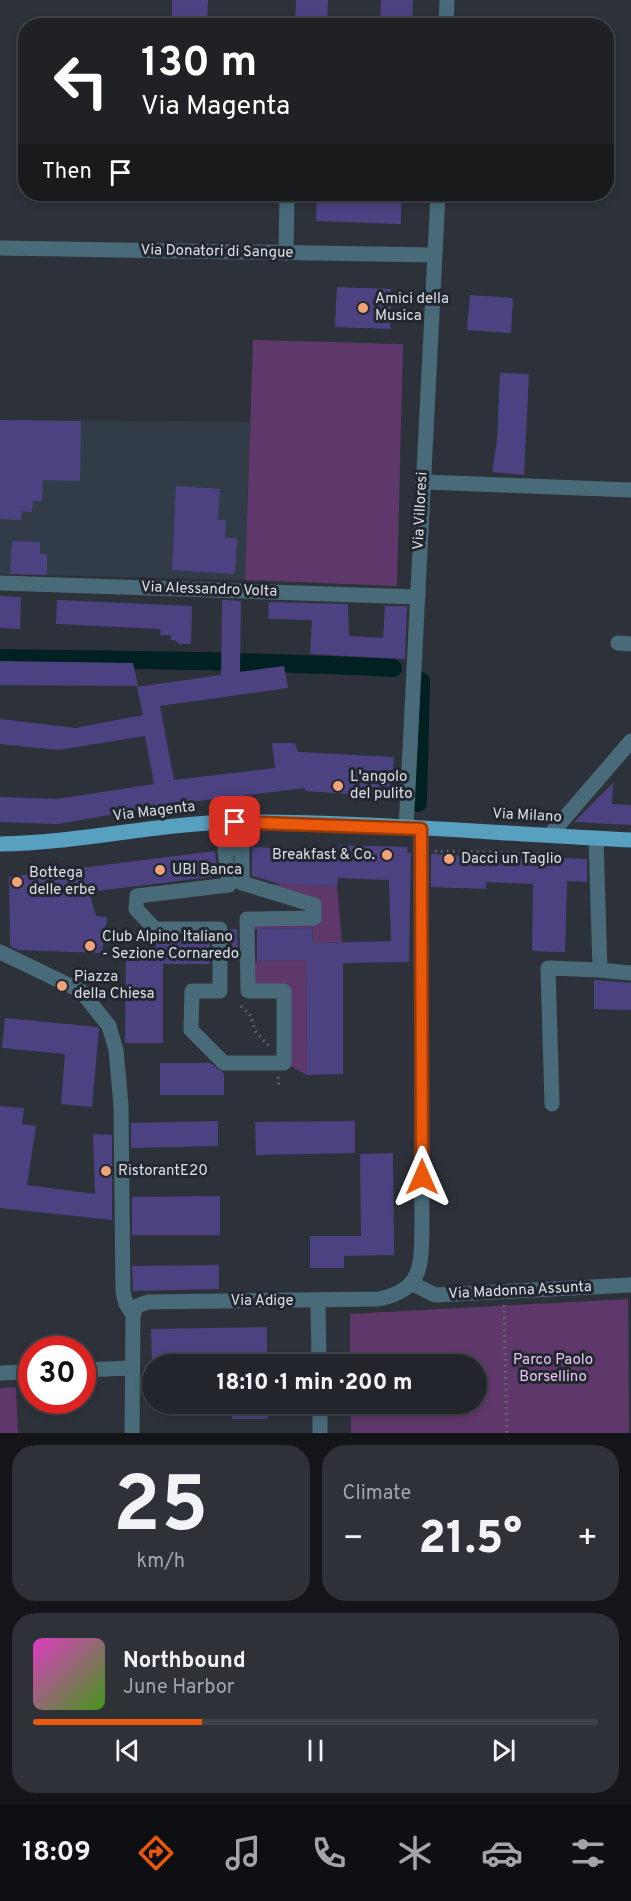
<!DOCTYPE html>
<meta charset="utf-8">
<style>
:root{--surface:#22262c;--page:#2e3238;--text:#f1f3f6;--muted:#a2a5a9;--line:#3f4348;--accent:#ea580c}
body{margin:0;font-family:Overpass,sans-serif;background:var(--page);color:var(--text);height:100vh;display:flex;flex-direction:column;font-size:22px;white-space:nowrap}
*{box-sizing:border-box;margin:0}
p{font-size:20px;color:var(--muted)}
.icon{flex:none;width:33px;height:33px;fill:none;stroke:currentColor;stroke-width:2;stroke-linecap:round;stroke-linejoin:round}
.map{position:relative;height:1433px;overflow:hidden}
.side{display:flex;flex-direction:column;gap:12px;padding:12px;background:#131518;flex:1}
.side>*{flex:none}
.hud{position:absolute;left:18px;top:18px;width:596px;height:183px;border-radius:24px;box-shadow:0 3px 9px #0003,0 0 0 2px var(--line);background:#202124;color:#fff;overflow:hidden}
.speed{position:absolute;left:18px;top:1336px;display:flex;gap:12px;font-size:30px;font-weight:700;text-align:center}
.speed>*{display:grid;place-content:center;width:78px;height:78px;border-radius:50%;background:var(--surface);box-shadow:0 3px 9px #0003,0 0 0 2px var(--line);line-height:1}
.speed .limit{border:9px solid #d22;background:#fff;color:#111}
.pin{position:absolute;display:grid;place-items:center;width:51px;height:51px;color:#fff;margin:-26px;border-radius:12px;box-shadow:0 3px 9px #0006}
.me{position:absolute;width:66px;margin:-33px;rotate:0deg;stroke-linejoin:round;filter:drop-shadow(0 0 4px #0008)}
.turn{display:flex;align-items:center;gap:21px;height:126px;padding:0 24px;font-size:27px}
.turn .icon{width:78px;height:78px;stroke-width:2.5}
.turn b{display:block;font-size:42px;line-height:51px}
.then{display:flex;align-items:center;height:57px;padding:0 24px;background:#0003;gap:12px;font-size:22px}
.big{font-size:45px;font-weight:800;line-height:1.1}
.side .card{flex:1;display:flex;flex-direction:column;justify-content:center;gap:9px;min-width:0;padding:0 21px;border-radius:24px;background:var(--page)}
.side .dial{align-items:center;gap:0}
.dial b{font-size:78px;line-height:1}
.song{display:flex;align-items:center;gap:18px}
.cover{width:72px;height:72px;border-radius:9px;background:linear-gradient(135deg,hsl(310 70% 55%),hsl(100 70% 35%))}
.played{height:6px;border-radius:3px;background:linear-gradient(90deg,var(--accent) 30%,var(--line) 30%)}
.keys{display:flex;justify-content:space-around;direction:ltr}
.heat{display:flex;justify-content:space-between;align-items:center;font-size:33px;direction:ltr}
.side .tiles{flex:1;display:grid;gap:12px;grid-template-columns:1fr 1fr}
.card:last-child{grid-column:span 2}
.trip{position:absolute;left:142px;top:1354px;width:345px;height:60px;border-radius:30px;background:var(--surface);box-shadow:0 3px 9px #0003,0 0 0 2px var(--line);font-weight:800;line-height:60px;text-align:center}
.menu{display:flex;height:96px;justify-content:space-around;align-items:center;background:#0e0f12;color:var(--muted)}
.menu .icon{width:42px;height:42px}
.menu .active{color:var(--accent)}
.menu b{font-size:27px;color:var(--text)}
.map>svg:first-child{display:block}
.built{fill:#323b48}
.green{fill:#5e386a}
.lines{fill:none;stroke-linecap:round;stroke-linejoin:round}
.canal{stroke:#002022;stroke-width:18}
.building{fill:#4c4281}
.path{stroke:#676c73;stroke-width:3;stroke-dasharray:1.5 4.5;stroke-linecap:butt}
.minor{stroke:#486a79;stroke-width:15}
.major{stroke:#57a0c0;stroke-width:15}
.route-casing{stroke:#983908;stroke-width:15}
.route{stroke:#ea580c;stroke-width:10}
.poi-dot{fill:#f0a279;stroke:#232830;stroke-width:2}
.labels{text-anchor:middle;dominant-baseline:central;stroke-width:6;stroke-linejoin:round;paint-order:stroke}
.street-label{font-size:15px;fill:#dcdfe5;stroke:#232830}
.poi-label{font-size:15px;fill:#dcdfe5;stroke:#232830;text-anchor:start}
.park-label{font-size:15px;fill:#eac3f5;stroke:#232830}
</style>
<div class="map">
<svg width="631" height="1433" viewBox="0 0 631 1433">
<rect width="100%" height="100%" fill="#2d323a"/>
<polygon class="built" points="0,420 250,422 245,580 0,574"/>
<g class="green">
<polygon points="253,340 403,344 397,586 245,580"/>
<polygon points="242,883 337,886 342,942 313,943 312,928 246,929 247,919 314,918 314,905"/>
<polygon points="306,960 307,1075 284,1063 284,991 248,991 247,961"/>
<polygon points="628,1299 629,1433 351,1433 351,1404 477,1404 477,1365 350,1365 350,1314"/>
<polygon points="16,1387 18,1433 0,1433 0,1388"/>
</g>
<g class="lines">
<g class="canal">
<path d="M 0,658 C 131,660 262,661 393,668"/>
<polyline points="418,803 421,681"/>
</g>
</g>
<g class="building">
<polygon points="172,0 208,0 207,20 172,18"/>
<polygon points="296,0 328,0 327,26 295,26"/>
<polygon points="381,0 413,0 412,26 380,26"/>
<polygon points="317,194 401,194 401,224 316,221"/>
<polygon points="337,287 391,289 390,329 335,327"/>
<polygon points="470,295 513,298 511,333 467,330"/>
<polygon points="500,373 529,374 524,475 492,472 497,441"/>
<polygon points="0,420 81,421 80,481 43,480 42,501 33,501 32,512 22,511 21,520 0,519"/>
<polygon points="176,486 220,489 218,520 226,520 225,538 237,538 235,574 172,570"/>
<polygon points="12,541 40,542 40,554 47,554 47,575 10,574"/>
<polygon points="0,596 21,597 20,629 0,628"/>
<polygon points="57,600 192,606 191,644 178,644 177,641 171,640 171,635 160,635 161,629 56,624"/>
<polygon points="222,600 241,601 240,672 284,666 288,688 160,706 174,780 275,768 272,743 295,743 298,752 394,757 391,791 387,797 305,791 305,788 166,805 58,824 0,822 0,797 57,799 154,784 145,736 58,750 0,744 0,719 75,728 143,715 137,687 221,675"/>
<polygon points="269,602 348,604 349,636 383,638 385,606 407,606 405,659 310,654 312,620 268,619"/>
<polygon points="0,661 133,663 138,686 0,685"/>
<polygon points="613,783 612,804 631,805 631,825 574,822"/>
<polygon points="339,845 408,847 407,853 411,853 409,962 343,963 343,1074 307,1075 306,960 257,961 257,929 312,928 313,943 391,941 389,880 338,878 337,886 280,884 252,876 252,847 339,850"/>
<polygon points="215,851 218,876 89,892 96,916 107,917 102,953 18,950 10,946 9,877"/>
<polygon points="431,854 534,860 534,857 587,859 587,882 567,881 565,952 532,951 533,884 486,882 486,889 431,887"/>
<polygon points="230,929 237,929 238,954 230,955"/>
<polygon points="156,939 210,939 210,964 163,964 163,1043 125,1043 126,948 156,948"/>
<polygon points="594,980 631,983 631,1010 594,1009"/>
<polygon points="5,1018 97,1027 99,1029 92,1107 61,1104 65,1054 2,1048"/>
<polygon points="160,1063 210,1063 224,1073 224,1095 160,1095"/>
<polygon points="0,1106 24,1108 22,1124 36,1126 27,1185 95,1194 93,1134 112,1135 112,1220 0,1208"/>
<polygon points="218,1121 218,1146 131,1148 131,1123"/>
<polygon points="355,1121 355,1153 256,1155 255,1122"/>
<polygon points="393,1153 394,1255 344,1256 344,1268 310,1268 310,1236 361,1236 360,1154"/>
<polygon points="220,1196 220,1235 132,1235 132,1197"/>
<polygon points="219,1265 219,1289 133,1291 132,1266"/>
<polygon points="267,1327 267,1365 152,1365 151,1329"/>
<rect x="232" y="1404" width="36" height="15"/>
</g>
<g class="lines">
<g class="path">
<polyline points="435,851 560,854"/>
<polyline points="241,1006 251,1016 255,1031 269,1046"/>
<polyline points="278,1077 279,1088"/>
<polyline points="504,1305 507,1433"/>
</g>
<g class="minor">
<polyline points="446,26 447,0"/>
<polyline points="0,248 434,255"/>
<polyline points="286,253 287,194"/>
<polyline points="423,482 631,490"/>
<polyline points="0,583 418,597"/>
<polyline points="618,643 631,644"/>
<polyline points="406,828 438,194"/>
<polyline points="550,835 631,741"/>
<polygon points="242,847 242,883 314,905 314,918 247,919 248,991 284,991 284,1063 224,1063 191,1030 192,991 220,991 220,929 155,929 136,909 137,896 229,885 225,850"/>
<polyline points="0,952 81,991 109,1026 116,1050 121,1105 123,1292 126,1304 133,1315 132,1433"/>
<polyline points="600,970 631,973"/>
<polyline points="552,1104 548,968 600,970 596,838"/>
<polyline points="411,1283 435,1295 631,1285"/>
<polyline points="318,1301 319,1365"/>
<path d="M 133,1315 L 137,1306 L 148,1302 L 379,1299 C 425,1290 421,1262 422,1223 L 421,829"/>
<polyline points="82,1370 131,1368"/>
<polyline points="0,1373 32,1372"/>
<polyline points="320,1404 320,1433"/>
</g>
<path class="major" d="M 0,844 C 79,843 157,823 236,822 C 367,821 499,834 631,840"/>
</g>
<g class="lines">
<defs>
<polyline id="route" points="235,822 421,829 422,1177"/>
</defs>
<use href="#route" class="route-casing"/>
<use href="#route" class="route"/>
</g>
<g class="poi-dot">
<circle cx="363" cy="308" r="6"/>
<circle cx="338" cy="786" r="6"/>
<circle cx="387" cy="855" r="6"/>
<circle cx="449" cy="859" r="6"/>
<circle cx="160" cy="870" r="6"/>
<circle cx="17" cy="882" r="6"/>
<circle cx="90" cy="946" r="6"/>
<circle cx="62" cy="986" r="6"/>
<circle cx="106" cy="1171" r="6"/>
</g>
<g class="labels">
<g class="street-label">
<text transform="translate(217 252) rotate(1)">Via Donatori di Sangue</text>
<text transform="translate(421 511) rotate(-87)">Via Villoresi</text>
<text transform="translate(209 590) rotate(2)">Via Alessandro Volta</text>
<text transform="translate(154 812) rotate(-7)">Via Magenta</text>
<text transform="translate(527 816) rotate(3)">Via Milano</text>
<text transform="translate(520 1291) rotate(-3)">Via Madonna Assunta</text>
<text x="262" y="1301">Via Adige</text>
</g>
<g class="poi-label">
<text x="375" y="299">Amici della<tspan x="375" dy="17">Musica</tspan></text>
<text x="350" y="777">L'angolo<tspan x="350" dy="17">del pulito</tspan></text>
<text x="375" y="855" text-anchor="end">Breakfast &amp; Co.</text>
<text x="461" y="859">Dacci un Taglio</text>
<text x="172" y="870">UBI Banca</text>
<text x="29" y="873">Bottega<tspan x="29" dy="17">delle erbe</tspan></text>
<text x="102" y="937">Club Alpino Italiano<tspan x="102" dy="17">- Sezione Cornaredo</tspan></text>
<text x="74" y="977">Piazza<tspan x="74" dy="17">della Chiesa</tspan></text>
<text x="118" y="1171">RistorantE20</text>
</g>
<g class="park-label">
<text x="553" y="1360">Parco Paolo<tspan x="553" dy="17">Borsellino</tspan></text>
</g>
</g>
</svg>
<div class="speed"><div class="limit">30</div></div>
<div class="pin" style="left:235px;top:822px;background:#d93025"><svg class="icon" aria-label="arrive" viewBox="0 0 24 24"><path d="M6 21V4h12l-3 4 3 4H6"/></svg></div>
<svg class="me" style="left:422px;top:1177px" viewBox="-20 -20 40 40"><path d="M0-17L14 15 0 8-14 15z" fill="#ea580c" stroke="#fff" stroke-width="4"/></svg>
<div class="trip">18:10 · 1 min · 200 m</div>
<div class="hud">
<div class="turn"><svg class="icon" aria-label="left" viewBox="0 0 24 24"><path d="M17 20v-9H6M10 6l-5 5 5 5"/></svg><div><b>130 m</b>Via Magenta</div></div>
<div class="then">Then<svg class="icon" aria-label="arrive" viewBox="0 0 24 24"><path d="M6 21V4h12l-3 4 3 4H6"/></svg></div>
</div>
</div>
<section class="side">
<div class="tiles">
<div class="card dial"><b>25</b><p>km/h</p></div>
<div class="card"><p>Climate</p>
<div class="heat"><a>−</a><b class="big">21.5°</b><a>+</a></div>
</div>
<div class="card">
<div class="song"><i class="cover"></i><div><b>Northbound</b><p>June Harbor</p></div></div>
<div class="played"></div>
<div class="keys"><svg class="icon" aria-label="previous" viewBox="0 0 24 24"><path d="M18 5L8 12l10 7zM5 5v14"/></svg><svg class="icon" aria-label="pause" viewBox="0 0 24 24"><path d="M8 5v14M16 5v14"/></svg><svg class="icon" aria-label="next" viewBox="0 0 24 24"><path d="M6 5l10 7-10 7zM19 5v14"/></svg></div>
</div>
</div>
</section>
<nav class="menu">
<b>18:09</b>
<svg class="icon active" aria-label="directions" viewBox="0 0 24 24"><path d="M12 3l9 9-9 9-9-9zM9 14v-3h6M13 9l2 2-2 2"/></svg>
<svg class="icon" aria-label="music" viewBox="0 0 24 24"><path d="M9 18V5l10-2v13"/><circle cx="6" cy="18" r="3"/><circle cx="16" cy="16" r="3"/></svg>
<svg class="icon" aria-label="phone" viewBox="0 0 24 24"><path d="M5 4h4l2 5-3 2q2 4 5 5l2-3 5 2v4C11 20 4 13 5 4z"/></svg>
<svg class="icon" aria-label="climate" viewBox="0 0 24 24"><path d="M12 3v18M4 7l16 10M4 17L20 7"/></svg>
<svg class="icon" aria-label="car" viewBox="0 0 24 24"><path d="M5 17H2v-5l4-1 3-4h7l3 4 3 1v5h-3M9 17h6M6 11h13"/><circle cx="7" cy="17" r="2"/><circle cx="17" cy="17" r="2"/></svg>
<svg class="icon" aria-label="filters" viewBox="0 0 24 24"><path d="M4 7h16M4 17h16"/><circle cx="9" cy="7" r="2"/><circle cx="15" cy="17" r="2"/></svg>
</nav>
